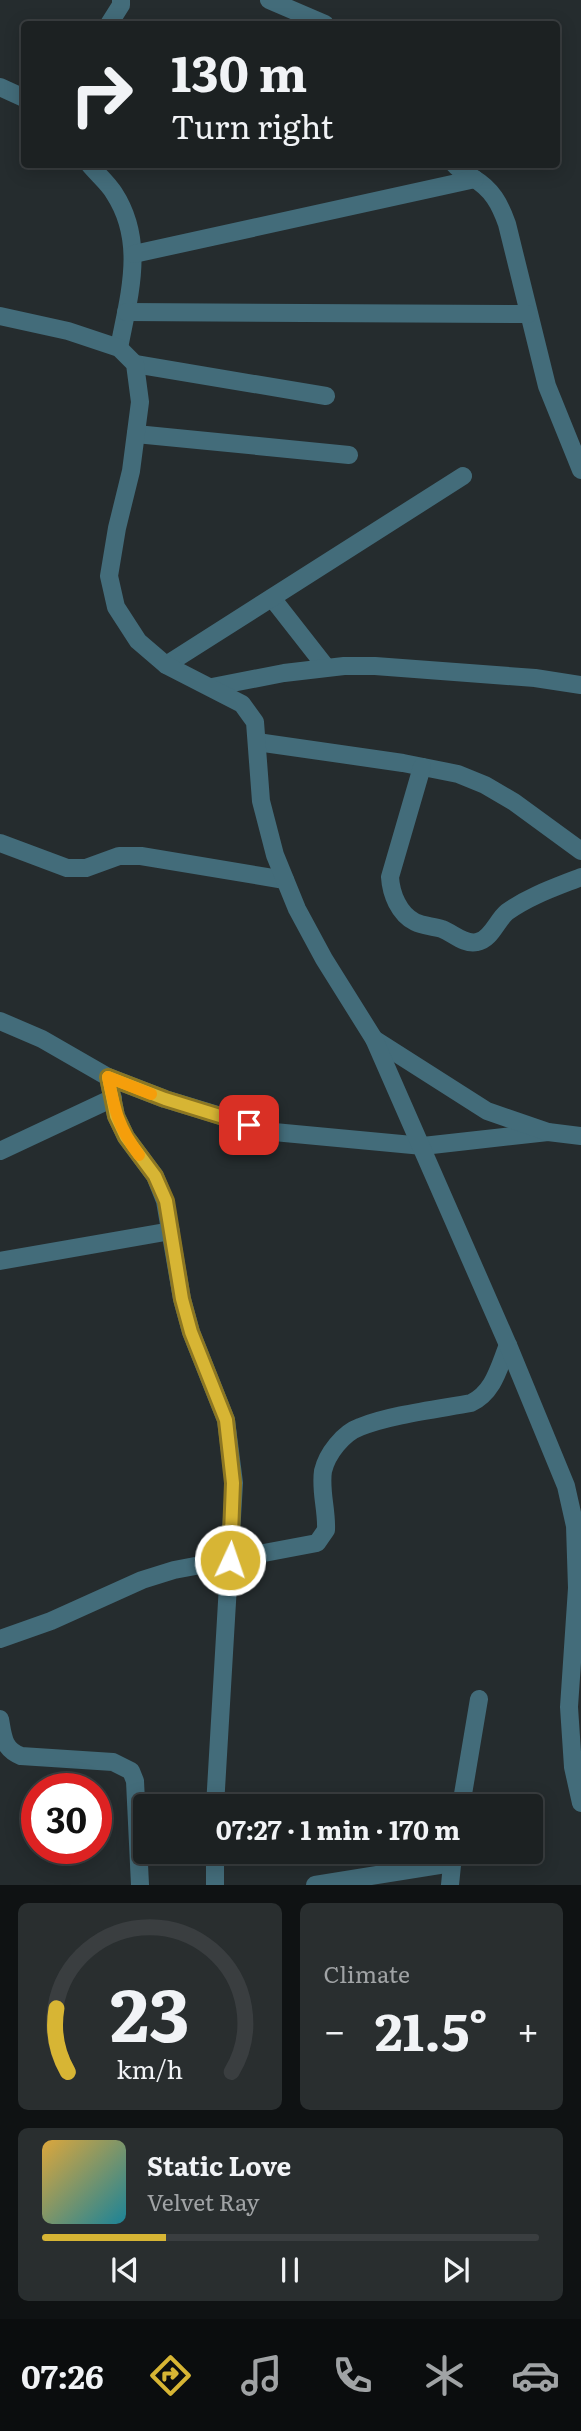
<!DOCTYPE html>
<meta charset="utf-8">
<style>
:root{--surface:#1c2122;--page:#292e2f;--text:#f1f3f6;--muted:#a0a3a5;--line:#3a3e40;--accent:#d7b534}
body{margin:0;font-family:Literata,serif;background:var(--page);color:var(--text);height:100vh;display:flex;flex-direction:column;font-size:26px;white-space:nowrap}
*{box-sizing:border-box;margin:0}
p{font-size:23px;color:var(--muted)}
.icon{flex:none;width:38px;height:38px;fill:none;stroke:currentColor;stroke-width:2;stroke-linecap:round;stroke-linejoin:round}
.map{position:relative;height:1885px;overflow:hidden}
.drawer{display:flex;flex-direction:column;gap:18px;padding:18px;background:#0f1213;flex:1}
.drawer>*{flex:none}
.top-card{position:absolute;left:21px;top:21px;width:539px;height:147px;border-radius:7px;box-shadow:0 4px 18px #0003,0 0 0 2px var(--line);background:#1c2122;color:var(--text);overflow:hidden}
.speed{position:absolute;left:21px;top:1773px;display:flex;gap:14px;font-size:35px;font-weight:700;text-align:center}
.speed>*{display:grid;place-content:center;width:91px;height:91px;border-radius:50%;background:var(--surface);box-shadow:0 4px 18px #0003,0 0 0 2px var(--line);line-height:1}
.speed .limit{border:10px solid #d22;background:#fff;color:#111}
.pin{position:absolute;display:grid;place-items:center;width:60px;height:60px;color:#fff;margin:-30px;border-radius:14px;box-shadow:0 4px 10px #0006}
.me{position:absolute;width:77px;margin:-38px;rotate:3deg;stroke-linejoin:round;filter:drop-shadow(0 0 5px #0008)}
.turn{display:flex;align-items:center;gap:24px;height:147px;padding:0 35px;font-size:32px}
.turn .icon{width:91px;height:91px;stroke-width:2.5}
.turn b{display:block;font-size:49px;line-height:60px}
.big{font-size:52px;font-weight:700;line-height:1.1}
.drawer .widget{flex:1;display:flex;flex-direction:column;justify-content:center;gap:10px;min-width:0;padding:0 24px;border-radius:10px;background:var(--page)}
.drawer .dial{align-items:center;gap:0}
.dial svg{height:182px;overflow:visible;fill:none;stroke:var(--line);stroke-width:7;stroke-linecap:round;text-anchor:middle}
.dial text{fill:var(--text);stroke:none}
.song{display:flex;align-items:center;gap:21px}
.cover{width:84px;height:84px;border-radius:10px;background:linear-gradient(135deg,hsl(40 70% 55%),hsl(190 70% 35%))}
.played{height:7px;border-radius:4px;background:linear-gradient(90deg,var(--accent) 25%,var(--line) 25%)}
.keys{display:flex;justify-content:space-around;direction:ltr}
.heat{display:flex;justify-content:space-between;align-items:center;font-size:38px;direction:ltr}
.drawer .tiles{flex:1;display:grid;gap:18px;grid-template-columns:1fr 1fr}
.widget:last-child{grid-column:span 2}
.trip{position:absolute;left:133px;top:1794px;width:410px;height:70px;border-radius:7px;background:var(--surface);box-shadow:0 4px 18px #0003,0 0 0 2px var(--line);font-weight:700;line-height:70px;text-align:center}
.menu{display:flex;height:112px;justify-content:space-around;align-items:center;background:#0b0d0e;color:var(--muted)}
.menu .icon{width:49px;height:49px}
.menu .selected{color:var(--accent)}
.menu b{font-size:32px;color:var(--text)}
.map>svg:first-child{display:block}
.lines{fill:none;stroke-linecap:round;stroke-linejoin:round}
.minor{stroke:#436c7a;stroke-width:18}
.tertiary{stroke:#436c7a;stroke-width:18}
.route-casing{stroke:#8c7622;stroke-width:18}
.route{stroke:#d7b534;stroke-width:12}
.slow{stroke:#f59e0b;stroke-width:12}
</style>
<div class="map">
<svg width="581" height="1885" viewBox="0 0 581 1885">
<rect width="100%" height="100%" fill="#252c2e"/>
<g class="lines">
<g class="minor">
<polyline points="269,0 325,24"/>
<polyline points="109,24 121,5 121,0"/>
<polyline points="0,87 24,98"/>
<path d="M 89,164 C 97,174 108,183 114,193 C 146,242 129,295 119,348"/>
<path d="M 454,164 C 460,171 466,173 473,178 C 492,189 500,204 507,224 L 547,386 L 581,470"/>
<polyline points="134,254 475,179"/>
<polyline points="126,312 528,314"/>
<polyline points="135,364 326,396"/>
<polyline points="136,434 349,455"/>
<polyline points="272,598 326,667"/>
<polyline points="166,665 463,476"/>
<polyline points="212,687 284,673 344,666 375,666 535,678 581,685"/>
<polyline points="257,742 403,763 458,774 485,785 514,802 581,851"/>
<path d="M 422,767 L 390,877 C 391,894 399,914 415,922 C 423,926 433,926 442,929 C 453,933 464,945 477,942 C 491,940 497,920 507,912 C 529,896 556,887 581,877"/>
<polyline points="0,843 67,868 86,868 119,856 141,856 285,880"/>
<polyline points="0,1021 42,1039 108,1077 165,1099 274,1132 423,1146 548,1132"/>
<polyline points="374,1039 487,1111 548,1132 581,1136"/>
<polyline points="108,1077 116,1116 126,1137 155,1176 165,1201 182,1299 191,1332 226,1420 234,1483 215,1806"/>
<polyline points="0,1151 113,1098"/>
<polyline points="0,1261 171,1231"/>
<path d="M 0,1639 L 51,1621 L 142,1580 L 174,1570 L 317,1543 L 326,1530 C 327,1510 320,1491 323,1471 C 327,1454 343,1433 360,1427 C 389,1415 438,1409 471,1403 C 494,1392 499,1367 508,1345"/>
<path d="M 0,1719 C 3,1736 3,1749 21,1756 L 113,1762 L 131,1771 L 135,1781 L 140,1885"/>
<polyline points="461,1806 479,1699"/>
<polyline points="215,1852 215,1885"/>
<polyline points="315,1885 452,1863"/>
<polyline points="450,1885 453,1855"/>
</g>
<polyline class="tertiary" points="0,316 68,331 119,348 135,364 140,402 131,471 117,528 109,576 116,607 138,641 166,665 242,704 255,722 261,801 275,855 297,909 324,959 374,1039 508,1345 566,1486 575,1526 577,1588 569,1707 573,1767 581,1803"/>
</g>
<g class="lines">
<defs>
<polyline id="route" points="230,1560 233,1483 226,1420 191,1332 182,1299 166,1201 155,1176 126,1137 116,1116 108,1077 165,1099 249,1125"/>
</defs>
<use href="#route" class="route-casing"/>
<use href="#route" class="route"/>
<path class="slow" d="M 139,1155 C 118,1127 115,1111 108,1077 L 151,1094"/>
</g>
</svg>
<div class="speed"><div class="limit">30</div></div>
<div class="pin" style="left:249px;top:1125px;background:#d93025"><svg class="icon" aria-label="arrive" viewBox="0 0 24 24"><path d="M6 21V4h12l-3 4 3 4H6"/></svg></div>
<svg class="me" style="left:230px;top:1560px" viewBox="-20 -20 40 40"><circle r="17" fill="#d7b534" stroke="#fff" stroke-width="3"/><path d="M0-11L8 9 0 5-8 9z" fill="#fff"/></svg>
<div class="trip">07:27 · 1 min · 170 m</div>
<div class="top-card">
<div class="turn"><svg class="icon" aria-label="right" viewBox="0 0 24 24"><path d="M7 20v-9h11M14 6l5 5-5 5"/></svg><div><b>130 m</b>Turn right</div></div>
</div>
</div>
<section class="drawer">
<div class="tiles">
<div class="widget dial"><svg viewBox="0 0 100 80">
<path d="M14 69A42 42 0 1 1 86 69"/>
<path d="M14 69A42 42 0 0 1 9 41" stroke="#d7b534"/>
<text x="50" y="56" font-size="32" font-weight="700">23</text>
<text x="50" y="72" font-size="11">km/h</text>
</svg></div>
<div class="widget"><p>Climate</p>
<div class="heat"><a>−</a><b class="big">21.5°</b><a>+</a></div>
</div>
<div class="widget">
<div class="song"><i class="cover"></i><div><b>Static Love</b><p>Velvet Ray</p></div></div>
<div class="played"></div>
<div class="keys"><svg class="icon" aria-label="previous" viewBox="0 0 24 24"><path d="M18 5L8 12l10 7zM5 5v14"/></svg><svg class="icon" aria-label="pause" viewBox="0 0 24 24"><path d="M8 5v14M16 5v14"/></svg><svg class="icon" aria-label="next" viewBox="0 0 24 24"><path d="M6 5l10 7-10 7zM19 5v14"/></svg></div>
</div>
</div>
</section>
<nav class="menu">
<b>07:26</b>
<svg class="icon selected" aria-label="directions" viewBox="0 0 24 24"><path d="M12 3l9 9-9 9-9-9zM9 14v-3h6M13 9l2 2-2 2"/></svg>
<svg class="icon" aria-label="music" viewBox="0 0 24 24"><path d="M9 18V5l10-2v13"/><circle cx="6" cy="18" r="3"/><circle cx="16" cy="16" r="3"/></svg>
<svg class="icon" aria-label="phone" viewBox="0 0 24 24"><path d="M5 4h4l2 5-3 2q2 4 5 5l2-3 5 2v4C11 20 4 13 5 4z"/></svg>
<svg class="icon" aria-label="climate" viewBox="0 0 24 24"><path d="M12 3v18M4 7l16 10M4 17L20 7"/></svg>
<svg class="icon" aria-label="car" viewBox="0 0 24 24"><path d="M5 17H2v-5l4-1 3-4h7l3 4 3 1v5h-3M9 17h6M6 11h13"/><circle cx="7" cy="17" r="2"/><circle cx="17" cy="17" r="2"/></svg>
</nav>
